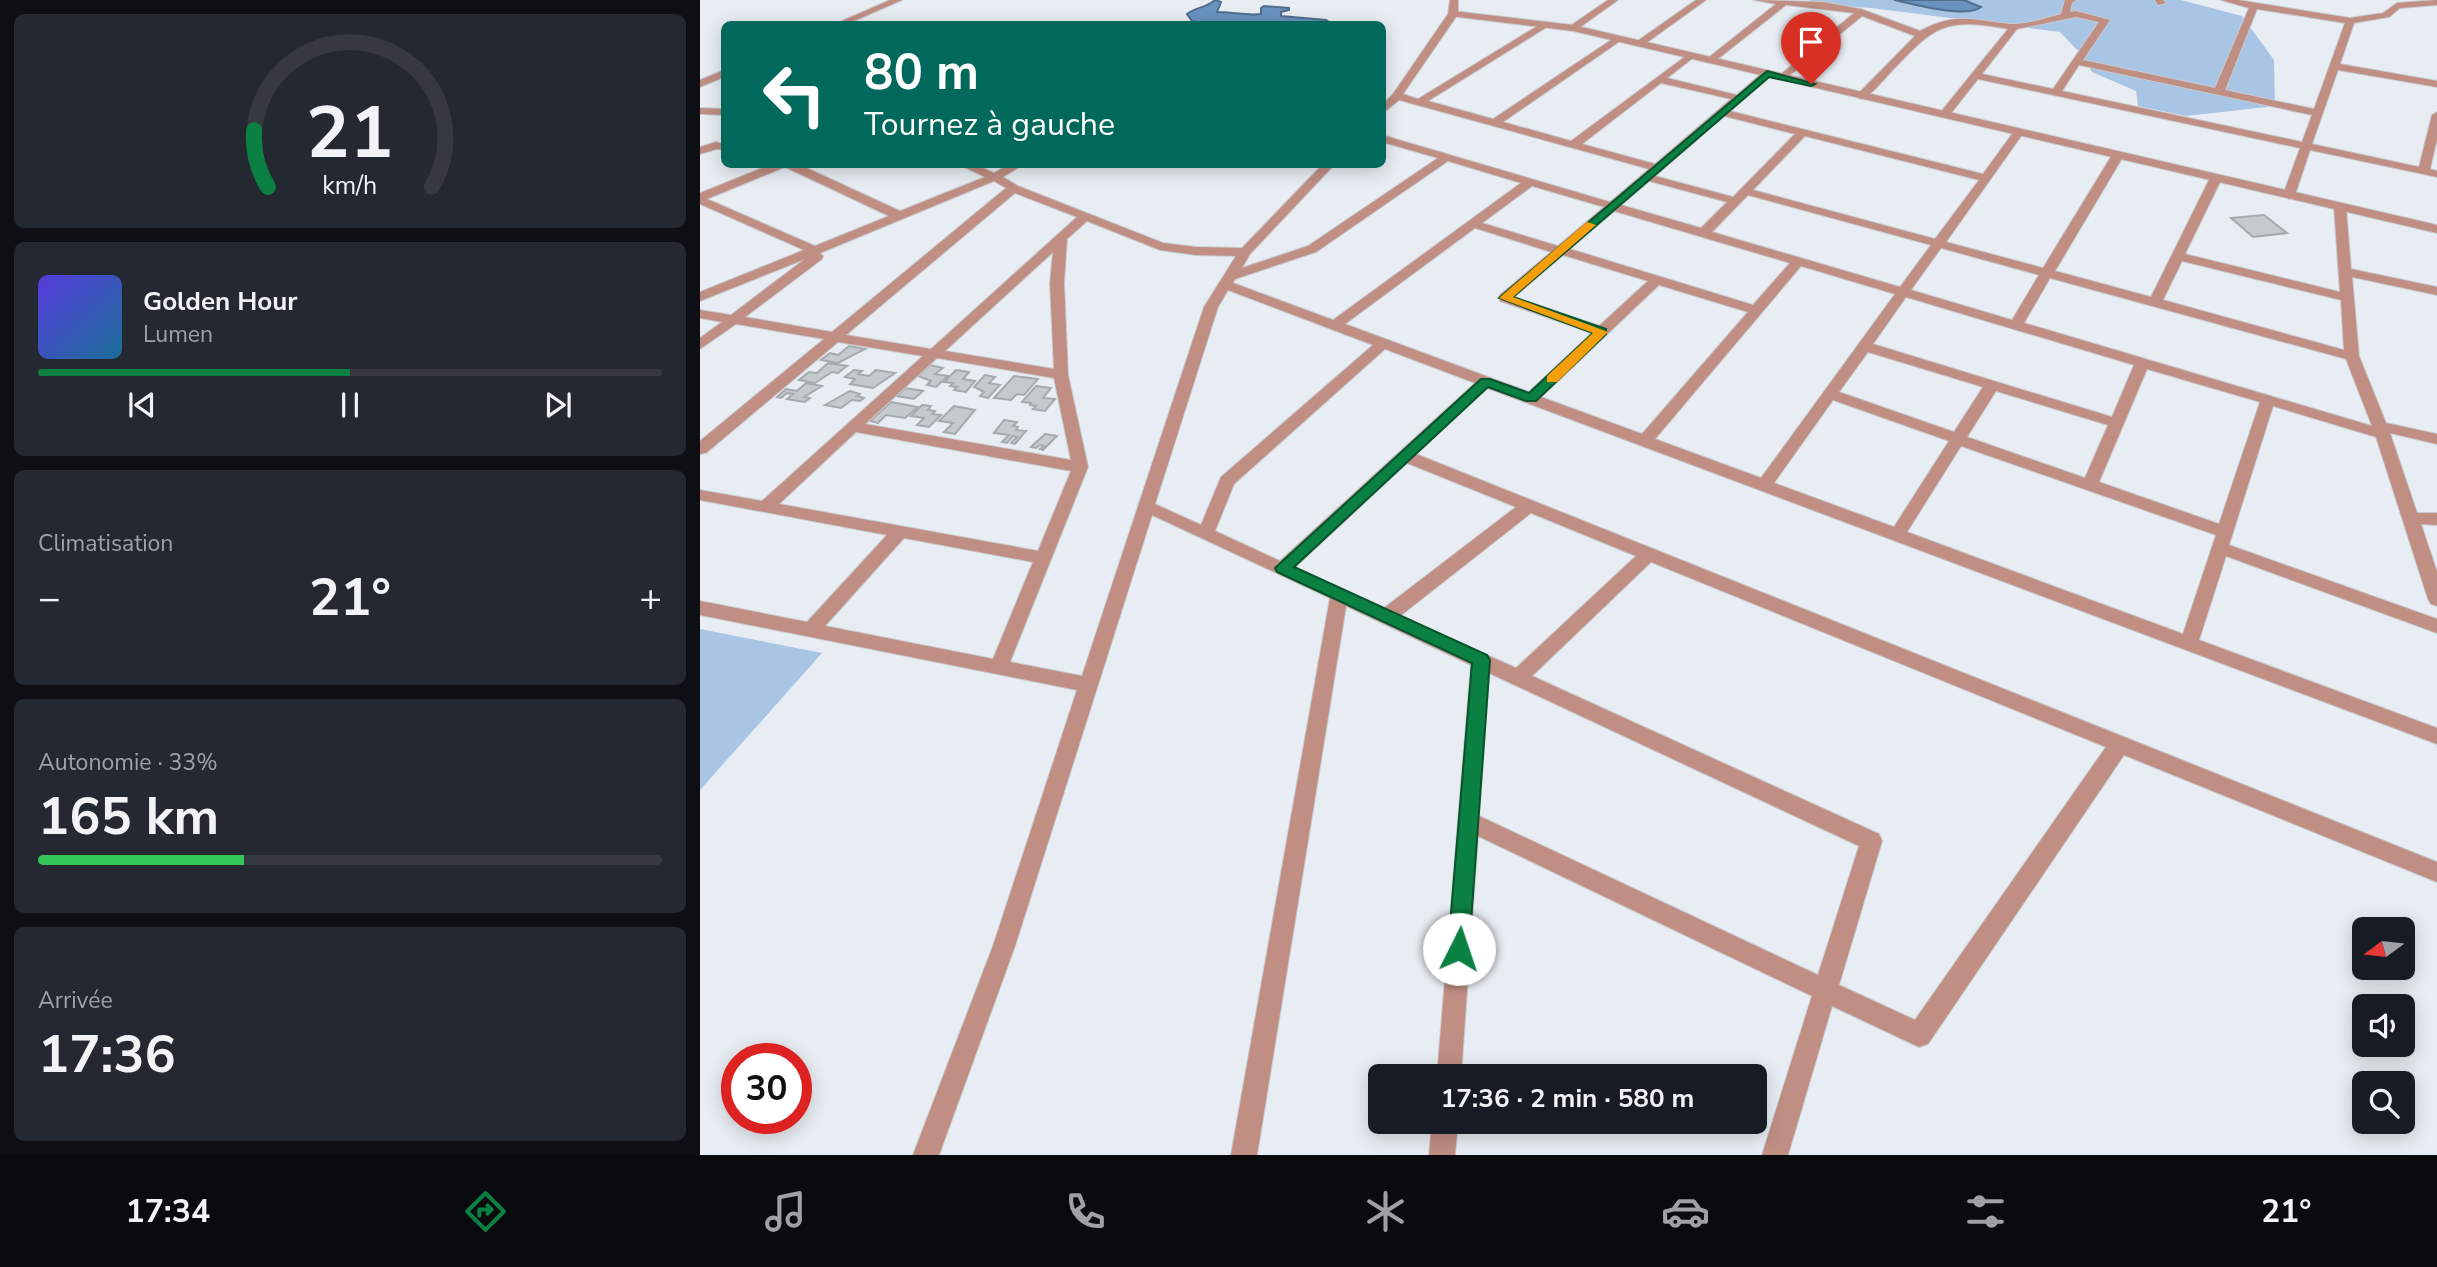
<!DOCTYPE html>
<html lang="fr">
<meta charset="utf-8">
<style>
:root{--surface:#171b24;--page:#242831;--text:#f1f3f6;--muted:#9ea1a6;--line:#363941;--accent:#0b8043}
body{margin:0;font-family:"Nunito Sans",sans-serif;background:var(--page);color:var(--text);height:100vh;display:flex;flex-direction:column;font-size:26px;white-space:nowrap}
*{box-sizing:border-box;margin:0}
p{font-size:23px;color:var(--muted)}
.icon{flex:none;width:38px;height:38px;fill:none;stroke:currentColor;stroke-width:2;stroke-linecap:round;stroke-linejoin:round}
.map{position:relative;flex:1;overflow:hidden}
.sheet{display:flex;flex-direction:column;gap:14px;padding:14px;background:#0d0f14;width:700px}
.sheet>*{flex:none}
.banner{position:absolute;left:21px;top:21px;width:665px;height:147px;border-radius:10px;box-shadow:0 4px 18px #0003;background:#00695c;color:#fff;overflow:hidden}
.needle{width:46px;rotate:255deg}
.controls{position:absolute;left:1652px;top:917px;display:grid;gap:14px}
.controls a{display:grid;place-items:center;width:63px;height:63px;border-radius:10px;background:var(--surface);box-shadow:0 4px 18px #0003;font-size:35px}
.speed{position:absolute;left:21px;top:1043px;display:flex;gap:14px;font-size:35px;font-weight:700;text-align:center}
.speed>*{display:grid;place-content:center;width:91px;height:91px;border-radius:50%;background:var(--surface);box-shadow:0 4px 18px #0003;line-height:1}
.speed .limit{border:10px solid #d22;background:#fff;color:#111}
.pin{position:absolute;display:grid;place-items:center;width:60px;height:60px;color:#fff;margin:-72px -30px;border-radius:50% 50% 50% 0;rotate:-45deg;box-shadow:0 0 7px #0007}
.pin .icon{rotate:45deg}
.me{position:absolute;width:77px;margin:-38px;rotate:4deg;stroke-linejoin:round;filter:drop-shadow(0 0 5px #0008)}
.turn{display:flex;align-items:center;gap:24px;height:147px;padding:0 28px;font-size:32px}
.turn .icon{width:91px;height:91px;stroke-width:2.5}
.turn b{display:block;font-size:49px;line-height:60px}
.big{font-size:52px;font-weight:700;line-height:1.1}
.sheet .widget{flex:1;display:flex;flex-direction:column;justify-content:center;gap:10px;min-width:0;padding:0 24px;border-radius:10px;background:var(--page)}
.sheet .dial{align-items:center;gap:0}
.dial svg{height:182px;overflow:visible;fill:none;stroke:var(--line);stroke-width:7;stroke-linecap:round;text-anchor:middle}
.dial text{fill:var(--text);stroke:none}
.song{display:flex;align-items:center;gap:21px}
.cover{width:84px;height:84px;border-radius:10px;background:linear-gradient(135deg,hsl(250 70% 55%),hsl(200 70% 35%))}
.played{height:7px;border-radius:4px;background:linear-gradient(90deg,var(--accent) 50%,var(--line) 50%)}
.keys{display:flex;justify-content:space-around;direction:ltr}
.heat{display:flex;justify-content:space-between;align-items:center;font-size:38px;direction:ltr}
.charge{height:10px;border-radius:5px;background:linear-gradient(90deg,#34c759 33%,var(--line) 0)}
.trip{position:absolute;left:668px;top:1064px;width:399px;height:70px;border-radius:10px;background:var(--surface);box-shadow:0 4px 18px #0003;font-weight:700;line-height:70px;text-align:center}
.tab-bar{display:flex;height:112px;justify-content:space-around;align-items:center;background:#090b0e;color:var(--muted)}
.tab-bar .icon{width:49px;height:49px}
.tab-bar .active{color:var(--accent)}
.tab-bar b{font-size:32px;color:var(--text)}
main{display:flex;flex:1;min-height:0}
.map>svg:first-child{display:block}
.green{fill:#a8c5e5}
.water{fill:#6992bf;stroke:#506e8e;stroke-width:2}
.building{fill:#c5cacf;stroke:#a5aaaf;stroke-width:2}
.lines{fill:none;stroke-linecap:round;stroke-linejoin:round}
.minor-casing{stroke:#c7cbd0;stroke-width:2}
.tertiary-casing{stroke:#c7cbd0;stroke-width:2}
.minor{fill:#c08e83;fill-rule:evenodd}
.tertiary{fill:#c08e83;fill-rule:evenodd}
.route{fill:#0b8043;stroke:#07532c;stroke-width:2}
.slow{fill:#f59e0b}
</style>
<main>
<section class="sheet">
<div class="widget dial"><svg viewBox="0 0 100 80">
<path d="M14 69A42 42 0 1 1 86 69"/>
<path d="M14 69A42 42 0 0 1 8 44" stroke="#0b8043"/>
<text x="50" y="56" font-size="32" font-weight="700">21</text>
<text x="50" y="72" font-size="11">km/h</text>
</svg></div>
<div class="widget">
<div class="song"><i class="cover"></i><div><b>Golden Hour</b><p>Lumen</p></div></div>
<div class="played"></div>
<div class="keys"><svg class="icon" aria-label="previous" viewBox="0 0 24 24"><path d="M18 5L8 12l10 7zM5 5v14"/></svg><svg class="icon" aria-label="pause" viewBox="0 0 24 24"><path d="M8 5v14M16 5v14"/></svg><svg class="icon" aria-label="next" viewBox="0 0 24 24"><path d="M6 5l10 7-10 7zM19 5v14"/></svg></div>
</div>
<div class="widget"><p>Climatisation</p>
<div class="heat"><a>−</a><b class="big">21°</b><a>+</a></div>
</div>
<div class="widget"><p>Autonomie · 33%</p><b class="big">165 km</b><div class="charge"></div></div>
<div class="widget"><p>Arrivée</p><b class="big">17:36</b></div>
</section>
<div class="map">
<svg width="1737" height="1155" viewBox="0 0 1737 1155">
<rect width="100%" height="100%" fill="#e8edf3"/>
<g class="green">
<path d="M 1110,0 C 1138,0 1167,0 1194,0 C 1220,3 1256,20 1281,7 L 1264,0 L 1481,0 L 1542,16 L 1574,60 L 1575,106 L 1486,116 L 1438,106 L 1436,91 L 1392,72 L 1383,56 L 1360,32 L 1171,8 L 1112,4 Z"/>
<polygon points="0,629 122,653 0,790"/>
</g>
<g class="water">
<path d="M 515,0 L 521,2 L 517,12 C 533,12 546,16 561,14 L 561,8 L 564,6 L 589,8 L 589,10 L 581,12 L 581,16 L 626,20 L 632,24 L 508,24 L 492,21 L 487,14 C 496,7 506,8 515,0 Z"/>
<path d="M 1194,0 L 1264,0 L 1281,7 C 1266,19 1213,4 1194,0 Z"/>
</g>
<g class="building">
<polygon points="1564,215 1587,233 1553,237 1531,218"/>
<polygon points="149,346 165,349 138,363 121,360 130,353 138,355"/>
<polygon points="128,363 147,366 138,373 132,372 115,383 99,380 109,372 117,373"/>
<polygon points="230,365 243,368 235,374 248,376 236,387 227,385 231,381 218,376"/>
<polygon points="154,370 162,371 158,374 169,376 176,370 195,373 173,388 150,384 155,379 145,377"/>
<polygon points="256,370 269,372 263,379 275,381 266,392 254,390 257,387 250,386 253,383 244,382"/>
<polygon points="285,375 295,377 289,383 300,385 288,398 280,396 284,392 274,387"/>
<polygon points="314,376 338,379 324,395 317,394 311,400 294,398"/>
<polygon points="106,383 122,386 104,397 110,398 105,402 87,399 93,394 87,393 81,398 77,397 86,389 97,391"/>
<polygon points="336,386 351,388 343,398 355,399 345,411 333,409 336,406 330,405 331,403 322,402"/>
<polygon points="205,388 223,391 214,399 197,396"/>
<polygon points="150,391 160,394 157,396 164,398 160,401 152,400 141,408 125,405"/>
<polygon points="191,402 218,407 205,418 186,415 178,423 170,421"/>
<polygon points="222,405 231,406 228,410 235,411 232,414 241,415 229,427 217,425 224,418 211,416"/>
<polygon points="254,406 275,410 255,434 244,432 253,423 239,421"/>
<polygon points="304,420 317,422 313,426 318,427 316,430 326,431 315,444 311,443 317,437 313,436 307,443 302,442 309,435 294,433"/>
<polygon points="345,434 357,436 343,450 340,449 344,446 340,445 336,448 331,447"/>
</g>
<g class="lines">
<defs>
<g id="minor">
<polygon points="190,0 202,0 147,24 135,24"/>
<path d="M 750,0 L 758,0 L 758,14 L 703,94 L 718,99 L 844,22 L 849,25 L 847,27 L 728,101 L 793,119 L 917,36 L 922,39 L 920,41 L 803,122 L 871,141 L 990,53 L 993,54 L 993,58 L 967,78 L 1037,95 L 1063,72 L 1071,72 L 1071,76 L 1030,111 L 1283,174 L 1315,130 L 1323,130 L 1324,132 L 1246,242 L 1343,268 L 1412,155 L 1418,152 L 1424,155 L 1355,271 L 1451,297 L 1510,178 L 1516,175 L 1522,178 L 1485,254 L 1640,292 L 1634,207 L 1640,203 L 1646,207 L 1651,269 L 1737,287 L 1737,295 L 1652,277 L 1659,356 L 1686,423 L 1737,434 L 1737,444 L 1690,433 L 1717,513 L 1737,513 L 1737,525 L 1721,524 L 1737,572 L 1737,606 L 1731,604 L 1728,599 L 1676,437 L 1573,406 L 1529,545 L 1737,619 L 1737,633 L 1526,556 L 1499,640 L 1737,728 L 1737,744 L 787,388 L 716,454 L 1737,862 L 1737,882 L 1424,755 L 1228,1044 L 1219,1047 L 1132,1006 L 1088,1155 L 1062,1155 L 1112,996 L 778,836 L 761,1076 L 737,1076 L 771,665 L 646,606 L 557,1155 L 531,1155 L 630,598 L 452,515 L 315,946 L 239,1155 L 213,1155 L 293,946 L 377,690 L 0,615 L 0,601 L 107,622 L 187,535 L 0,500 L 0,490 L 62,501 L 223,356 L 138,342 L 6,453 L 0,454 L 0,441 L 124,339 L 36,324 L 0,349 L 0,338 L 22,322 L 0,318 L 0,310 L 31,315 L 105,259 L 0,301 L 0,292 L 104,250 L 0,204 L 0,193 L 72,164 L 98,164 L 200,211 L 285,177 L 258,164 L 274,164 L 294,173 L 310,164 L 324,164 L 303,177 L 318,186 L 463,243 L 496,247 L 542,248 L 623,164 L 635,164 L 550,254 L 542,268 L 608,246 L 738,158 L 682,142 L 682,135 L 910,202 L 949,169 L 699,100 L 682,114 L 682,105 L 693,94 L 748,14 ZM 961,83 L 1031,99 L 955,164 L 882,144 ZM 1024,116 L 1095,134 L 1033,197 L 955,176 ZM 1105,136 L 1279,180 L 1235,239 L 1053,190 ZM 748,161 L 821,183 L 633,320 L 533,283 L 535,279 L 616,252 ZM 85,167 L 189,216 L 115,246 L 7,199 ZM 294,181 L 306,188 L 132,332 L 45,317 L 122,259 L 123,256 L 120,253 ZM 949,181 L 1027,202 L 1001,228 L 921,205 ZM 832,186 L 904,207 L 858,246 L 782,223 ZM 315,193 L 377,217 L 231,349 L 146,335 ZM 1048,195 L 1231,245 L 1200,287 L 1012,232 ZM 914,211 L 1090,263 L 1053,305 L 870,249 ZM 387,221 L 460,250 L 496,255 L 536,256 L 504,307 L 382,676 L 310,662 L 388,467 L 368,375 L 364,283 L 367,239 ZM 775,228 L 851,252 L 800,295 L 800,301 L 892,333 L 829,392 L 645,324 ZM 1241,248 L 1339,275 L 1312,320 L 1211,290 ZM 353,252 L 350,283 L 354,369 L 245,351 ZM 863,255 L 948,281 L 899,326 L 814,297 ZM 1482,261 L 1641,300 L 1644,350 L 1463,300 ZM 1101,266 L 1195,294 L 1061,478 L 955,439 ZM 1350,278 L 1646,359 L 1672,426 L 1324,323 ZM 959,285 L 1048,312 L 942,434 L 841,397 ZM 528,290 L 673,345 L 521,477 L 501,525 L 455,504 L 518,307 ZM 1206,297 L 1434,365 L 1412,417 L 1173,344 ZM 685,349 L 775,383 L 580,561 L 515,531 L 534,484 ZM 1168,352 L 1283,387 L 1254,432 L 1139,392 ZM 237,358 L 354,378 L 371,460 L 165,424 ZM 1447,369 L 1560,402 L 1519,524 L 1399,482 ZM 1296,391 L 1408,425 L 1385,478 L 1267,437 ZM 1133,400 L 1249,441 L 1194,527 L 1074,483 ZM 156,432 L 371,471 L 338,551 L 79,504 ZM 1261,446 L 1516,535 L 1483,634 L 1207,532 ZM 707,463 L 816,507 L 684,608 L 595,567 ZM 831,513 L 936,556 L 816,668 L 700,616 ZM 204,538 L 333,562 L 293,659 L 125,626 ZM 951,562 L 1406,747 L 1215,1020 L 1139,985 L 1182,841 L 1179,834 L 832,676 ZM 789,673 L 1159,846 L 1118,975 L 779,816 Z"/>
<polygon points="908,0 918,0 876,30 870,30 870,26"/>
<polygon points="996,0 1006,0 942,46 936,46 936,42"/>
<path d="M 1054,0 L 1123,2 L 1161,9 L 1220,31 C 1257,11 1274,21 1311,24 C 1327,25 1345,18 1361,14 L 1365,0 L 1376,0 L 1372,3 L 1370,12 L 1376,11 L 1410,20 L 1383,60 L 1515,88 L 1549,8 L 1521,0 L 1538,0 L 1650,18 L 1683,13 L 1697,3 L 1737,0 L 1737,5 L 1700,8 L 1689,17 L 1654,23 L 1640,64 L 1737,81 L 1737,87 L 1638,70 L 1612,144 L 1719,167 L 1732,115 L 1737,112 L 1737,139 L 1730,169 L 1737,171 L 1737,177 L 1610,150 L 1595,195 L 1589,199 L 1583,195 L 1600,148 L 1278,79 L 1248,117 L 1240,117 L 1240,113 L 1308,29 C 1242,17 1234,27 1190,73 C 1181,82 1173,94 1162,99 L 1158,98 L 1158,94 L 1215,36 L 1162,16 L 1084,80 L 1080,79 L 1080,75 L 1154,13 L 1086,5 L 1014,62 L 1008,62 L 1008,58 L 1076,4 ZM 1557,9 L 1645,23 L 1614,109 L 1525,90 ZM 1376,17 L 1399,22 L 1353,89 L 1282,74 L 1317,29 ZM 1379,65 L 1612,115 L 1602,142 L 1362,91 Z"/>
<polygon points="1455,0 1463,0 1466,3 1458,5"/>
<polygon points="24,70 24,77 0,87 0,80"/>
<polygon points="0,108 24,109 24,115 0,114"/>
<polygon points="16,142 24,144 24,150 17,149 0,154 0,147"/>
<polygon points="732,1122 758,1122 755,1155 729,1155"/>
</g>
<polygon id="tertiary" points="753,11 873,25 1737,225 1737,233 873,31 750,16 750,12"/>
</defs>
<use href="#minor" class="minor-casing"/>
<use href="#tertiary" class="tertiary-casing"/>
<use href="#minor" class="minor"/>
<use href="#tertiary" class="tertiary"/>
</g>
<polygon class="route" points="1067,71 1115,84 1111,86 1069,77 813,297 906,329 906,334 836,401 826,401 788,387 594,567 787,655 790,660 769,949 766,956 759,959 751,956 748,949 772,663 577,572 575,568 781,379 790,379 829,393 893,333 799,298"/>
<polygon class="slow" points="887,222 896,225 813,297 908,332 857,382 847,382 847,376 893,333 799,298"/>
</svg>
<div class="controls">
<a><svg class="needle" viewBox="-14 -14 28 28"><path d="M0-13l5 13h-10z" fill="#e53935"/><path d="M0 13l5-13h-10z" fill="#9ea1a6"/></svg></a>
<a><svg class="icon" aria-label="sound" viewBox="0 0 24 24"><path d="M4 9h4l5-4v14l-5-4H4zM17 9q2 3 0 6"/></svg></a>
<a><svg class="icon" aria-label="search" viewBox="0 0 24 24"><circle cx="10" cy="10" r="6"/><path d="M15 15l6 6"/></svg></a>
</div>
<div class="speed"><div class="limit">30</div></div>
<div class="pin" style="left:1111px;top:84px;background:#d93025"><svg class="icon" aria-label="arrive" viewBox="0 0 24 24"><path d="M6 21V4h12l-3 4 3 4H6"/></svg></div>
<svg class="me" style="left:759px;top:949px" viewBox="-20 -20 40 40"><circle r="19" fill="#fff"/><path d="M0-13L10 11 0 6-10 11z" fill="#0b8043"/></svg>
<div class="trip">17:36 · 2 min · 580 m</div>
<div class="banner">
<div class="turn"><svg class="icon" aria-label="left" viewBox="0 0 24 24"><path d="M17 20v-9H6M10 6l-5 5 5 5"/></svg><div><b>80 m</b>Tournez à gauche</div></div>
</div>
</div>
</main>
<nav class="tab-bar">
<b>17:34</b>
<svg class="icon active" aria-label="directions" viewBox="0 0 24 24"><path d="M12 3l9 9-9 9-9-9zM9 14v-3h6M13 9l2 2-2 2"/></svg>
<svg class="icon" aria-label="music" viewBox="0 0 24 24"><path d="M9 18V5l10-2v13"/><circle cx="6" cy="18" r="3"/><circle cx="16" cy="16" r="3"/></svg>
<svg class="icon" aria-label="phone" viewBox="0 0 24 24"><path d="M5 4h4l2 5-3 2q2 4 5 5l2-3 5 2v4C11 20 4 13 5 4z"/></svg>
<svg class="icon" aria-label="climate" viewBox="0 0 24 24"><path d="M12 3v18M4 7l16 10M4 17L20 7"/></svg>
<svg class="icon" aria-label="car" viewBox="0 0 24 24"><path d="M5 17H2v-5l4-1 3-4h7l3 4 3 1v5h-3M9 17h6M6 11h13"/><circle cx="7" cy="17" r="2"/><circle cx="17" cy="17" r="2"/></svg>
<svg class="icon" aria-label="filters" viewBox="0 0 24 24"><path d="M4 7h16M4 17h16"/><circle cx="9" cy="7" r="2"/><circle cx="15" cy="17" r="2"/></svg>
<b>21°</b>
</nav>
